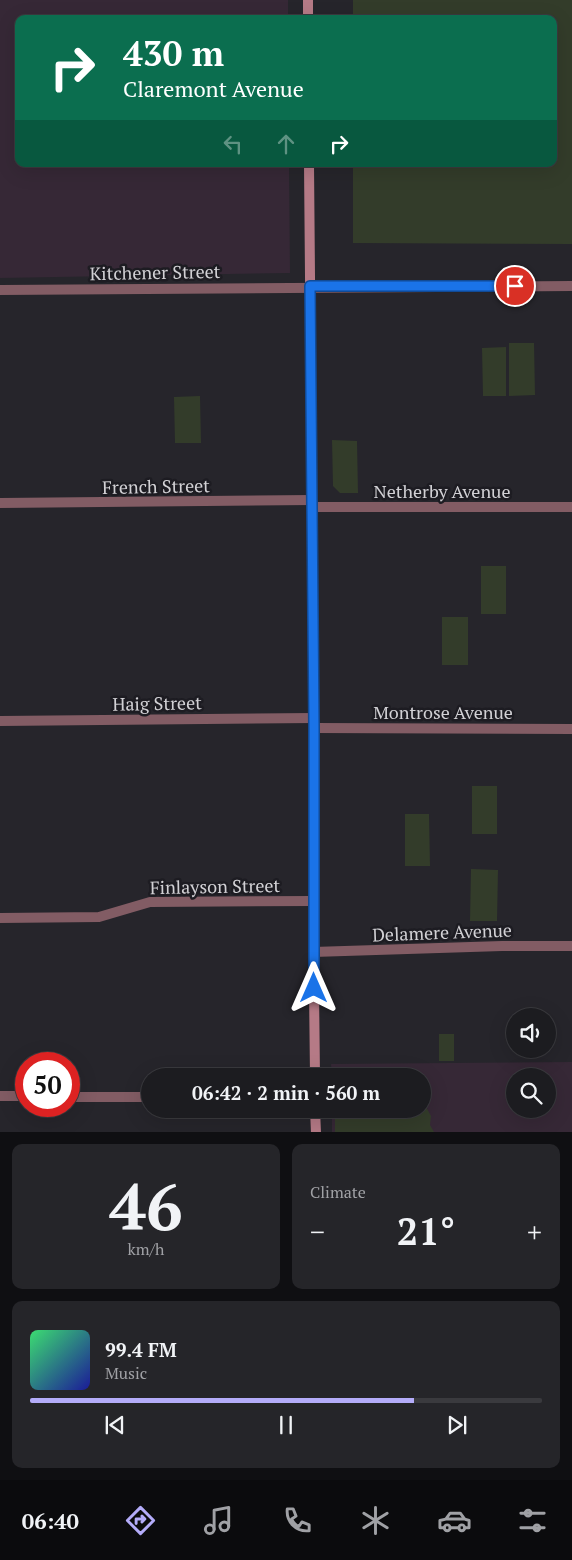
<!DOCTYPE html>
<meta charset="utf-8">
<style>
:root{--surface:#1c1c20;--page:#252529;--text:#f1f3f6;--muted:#a0a1a5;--line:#3a3a3e;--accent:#b4acf9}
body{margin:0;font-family:"PT Serif",serif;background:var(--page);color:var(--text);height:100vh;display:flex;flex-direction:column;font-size:19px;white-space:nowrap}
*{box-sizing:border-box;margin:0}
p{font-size:16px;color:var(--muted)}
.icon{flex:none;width:28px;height:28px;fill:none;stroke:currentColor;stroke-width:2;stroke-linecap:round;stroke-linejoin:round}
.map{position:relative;height:1132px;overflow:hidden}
.details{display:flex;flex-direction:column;gap:12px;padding:12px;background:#0f0f12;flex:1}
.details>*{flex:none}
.top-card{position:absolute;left:15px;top:15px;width:542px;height:152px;border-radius:10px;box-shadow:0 5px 20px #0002,0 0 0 1px var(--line);background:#0b6e4f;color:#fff;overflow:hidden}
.tools{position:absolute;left:506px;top:1008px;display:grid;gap:10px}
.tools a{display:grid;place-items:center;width:50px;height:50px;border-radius:50%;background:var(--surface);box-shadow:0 5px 20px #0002,0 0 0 1px var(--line);font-size:25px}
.speed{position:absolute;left:15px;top:1052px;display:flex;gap:10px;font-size:25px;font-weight:700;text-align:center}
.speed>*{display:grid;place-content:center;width:65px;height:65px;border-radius:50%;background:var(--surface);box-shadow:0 5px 20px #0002,0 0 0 1px var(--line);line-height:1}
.speed .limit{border:8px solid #d22;background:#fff;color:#111}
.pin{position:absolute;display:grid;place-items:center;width:42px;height:42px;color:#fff;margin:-21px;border:2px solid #fff;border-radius:50%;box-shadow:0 1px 5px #0007}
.me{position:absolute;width:55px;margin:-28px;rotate:0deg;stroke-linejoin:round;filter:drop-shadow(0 0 4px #0008)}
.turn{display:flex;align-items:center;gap:18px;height:105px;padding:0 25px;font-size:22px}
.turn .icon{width:65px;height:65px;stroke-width:2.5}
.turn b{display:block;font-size:35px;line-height:42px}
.lanes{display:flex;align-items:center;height:48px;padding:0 25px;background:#0003;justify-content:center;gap:25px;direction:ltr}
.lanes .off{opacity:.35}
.big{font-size:38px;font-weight:700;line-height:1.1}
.details .card{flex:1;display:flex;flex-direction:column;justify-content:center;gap:8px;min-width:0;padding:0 18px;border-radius:10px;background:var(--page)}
.details .dial{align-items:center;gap:0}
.dial b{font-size:65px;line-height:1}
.song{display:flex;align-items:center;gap:15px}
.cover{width:60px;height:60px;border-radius:8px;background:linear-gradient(135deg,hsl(140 70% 55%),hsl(240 70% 35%))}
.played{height:5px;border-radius:2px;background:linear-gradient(90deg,var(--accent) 75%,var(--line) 75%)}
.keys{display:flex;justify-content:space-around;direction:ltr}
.heat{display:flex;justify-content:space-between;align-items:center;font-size:28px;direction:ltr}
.details .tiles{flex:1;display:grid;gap:12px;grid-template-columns:1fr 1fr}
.card:last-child{grid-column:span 2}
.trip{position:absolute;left:141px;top:1068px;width:290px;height:50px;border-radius:25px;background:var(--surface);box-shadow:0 5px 20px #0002,0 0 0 1px var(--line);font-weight:700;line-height:50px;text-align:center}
.tabs{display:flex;height:80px;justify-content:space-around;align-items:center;background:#0b0b0d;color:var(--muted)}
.tabs .icon{width:35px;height:35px}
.tabs .active{color:var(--accent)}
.tabs b{font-size:22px;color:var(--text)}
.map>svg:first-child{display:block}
.education{fill:#362836;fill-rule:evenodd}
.green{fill:#333c2a}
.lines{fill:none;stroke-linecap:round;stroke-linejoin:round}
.minor{stroke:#825c64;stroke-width:10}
.tertiary{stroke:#825c64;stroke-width:10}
.secondary{stroke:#b57a86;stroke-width:10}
.route-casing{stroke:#114b97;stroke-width:12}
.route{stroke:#1a73e8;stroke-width:9}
.labels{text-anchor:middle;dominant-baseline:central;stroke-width:5;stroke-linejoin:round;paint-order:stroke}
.street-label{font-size:18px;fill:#d2d1d5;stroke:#1d1c22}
</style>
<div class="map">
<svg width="572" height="1133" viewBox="0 0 572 1133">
<rect width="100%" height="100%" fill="#26252b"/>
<g class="education">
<polygon points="0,0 288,0 288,19 19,19 19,164 289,164 290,273 0,278"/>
<path d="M 572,1062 L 572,1132 L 332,1132 L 332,1109 L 422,1109 L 422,1076 L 332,1076 L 331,1064 ZM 515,1076 L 548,1076 L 548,1109 L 515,1109 Z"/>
</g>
<g class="green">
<polygon points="353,0 572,0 572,244 353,243 353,164 554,164 554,19 353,19"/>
<polygon points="509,343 534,343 535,395 509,396"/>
<polygon points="506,347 506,396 483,396 482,348"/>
<polygon points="200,396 201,443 175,443 174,397"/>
<polygon points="332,440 357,441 358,493 340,493 333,486"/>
<rect x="481" y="566" width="25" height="48"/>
<rect x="442" y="617" width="26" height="48"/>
<rect x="472" y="786" width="25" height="48"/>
<polygon points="405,814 429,814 430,866 405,866"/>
<polygon points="471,869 498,870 497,921 470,921"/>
<rect x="439" y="1034" width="15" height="27"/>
<polygon points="335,1069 401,1070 405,1076 335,1076"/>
<polygon points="423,1091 426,1107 431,1116 430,1125 434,1132 335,1132 335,1109 422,1109"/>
</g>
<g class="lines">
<g class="minor">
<polyline points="0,503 312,500"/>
<polyline points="312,507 572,507"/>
<polyline points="0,721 314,718"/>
<polyline points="314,728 572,729"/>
<polyline points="0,918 99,917 150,902 313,901"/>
<polyline points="313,952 502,946 572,946"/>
<polyline points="0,1096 26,1096"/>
<polyline points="69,1097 150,1097"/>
</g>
<polyline class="tertiary" points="0,290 572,286"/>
<g class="secondary">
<polyline points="308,0 308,19"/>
<polyline points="309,164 314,728 313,901 315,1076"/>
<polyline points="315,1109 316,1133"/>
</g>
</g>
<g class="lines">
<defs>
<polyline id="route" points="314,988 314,728 310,286 515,286"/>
</defs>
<use href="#route" class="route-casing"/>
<use href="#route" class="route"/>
</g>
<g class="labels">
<g class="street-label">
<text transform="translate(155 272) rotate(-1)">Kitchener Street</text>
<text transform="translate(156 486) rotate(-1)">French Street</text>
<text x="442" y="491">Netherby Avenue</text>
<text transform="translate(157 703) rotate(-1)">Haig Street</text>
<text x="443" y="712">Montrose Avenue</text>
<text transform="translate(215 886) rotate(-1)">Finlayson Street</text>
<text transform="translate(442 932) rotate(-2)">Delamere Avenue</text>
</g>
</g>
</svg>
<div class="tools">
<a><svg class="icon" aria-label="sound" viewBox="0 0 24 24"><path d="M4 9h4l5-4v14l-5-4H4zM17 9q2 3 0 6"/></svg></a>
<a><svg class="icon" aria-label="search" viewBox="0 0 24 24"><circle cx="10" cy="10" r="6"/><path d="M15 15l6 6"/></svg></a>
</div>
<div class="speed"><div class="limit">50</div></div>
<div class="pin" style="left:515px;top:286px;background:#d93025"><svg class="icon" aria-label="arrive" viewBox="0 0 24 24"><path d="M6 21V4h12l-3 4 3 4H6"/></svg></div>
<svg class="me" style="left:314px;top:988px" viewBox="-20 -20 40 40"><path d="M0-17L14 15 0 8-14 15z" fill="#1a73e8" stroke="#fff" stroke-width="4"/></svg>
<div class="trip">06:42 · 2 min · 560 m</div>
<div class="top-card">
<div class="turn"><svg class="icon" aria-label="right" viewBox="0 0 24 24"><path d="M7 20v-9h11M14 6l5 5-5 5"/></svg><div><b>430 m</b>Claremont Avenue</div></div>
<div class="lanes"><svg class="icon off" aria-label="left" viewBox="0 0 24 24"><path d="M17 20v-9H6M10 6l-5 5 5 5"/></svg><svg class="icon off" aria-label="ahead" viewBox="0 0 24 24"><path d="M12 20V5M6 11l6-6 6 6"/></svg><svg class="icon" aria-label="right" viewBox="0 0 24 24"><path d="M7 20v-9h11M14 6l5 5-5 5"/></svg></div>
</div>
</div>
<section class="details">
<div class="tiles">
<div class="card dial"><b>46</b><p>km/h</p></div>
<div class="card"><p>Climate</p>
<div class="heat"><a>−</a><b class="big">21°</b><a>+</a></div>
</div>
<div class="card">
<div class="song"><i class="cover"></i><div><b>99.4 FM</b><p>Music</p></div></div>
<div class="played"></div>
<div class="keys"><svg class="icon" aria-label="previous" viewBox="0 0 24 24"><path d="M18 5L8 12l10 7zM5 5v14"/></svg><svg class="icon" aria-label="pause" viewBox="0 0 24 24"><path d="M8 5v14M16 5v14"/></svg><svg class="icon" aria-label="next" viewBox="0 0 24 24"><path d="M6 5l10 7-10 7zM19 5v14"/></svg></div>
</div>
</div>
</section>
<nav class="tabs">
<b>06:40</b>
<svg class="icon active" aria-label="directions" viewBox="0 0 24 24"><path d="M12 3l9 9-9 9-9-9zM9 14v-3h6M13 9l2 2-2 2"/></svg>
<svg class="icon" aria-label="music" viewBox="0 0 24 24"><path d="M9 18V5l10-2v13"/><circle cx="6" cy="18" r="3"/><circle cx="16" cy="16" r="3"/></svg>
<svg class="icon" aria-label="phone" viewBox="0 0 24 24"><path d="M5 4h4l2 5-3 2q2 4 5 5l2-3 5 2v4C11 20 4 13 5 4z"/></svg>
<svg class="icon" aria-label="climate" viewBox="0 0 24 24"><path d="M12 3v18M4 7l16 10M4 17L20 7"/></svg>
<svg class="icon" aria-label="car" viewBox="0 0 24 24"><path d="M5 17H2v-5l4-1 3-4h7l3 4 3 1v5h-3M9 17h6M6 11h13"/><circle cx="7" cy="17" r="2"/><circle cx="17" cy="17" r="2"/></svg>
<svg class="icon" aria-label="filters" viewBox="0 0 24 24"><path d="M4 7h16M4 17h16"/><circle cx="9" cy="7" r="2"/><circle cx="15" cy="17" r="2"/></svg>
</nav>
